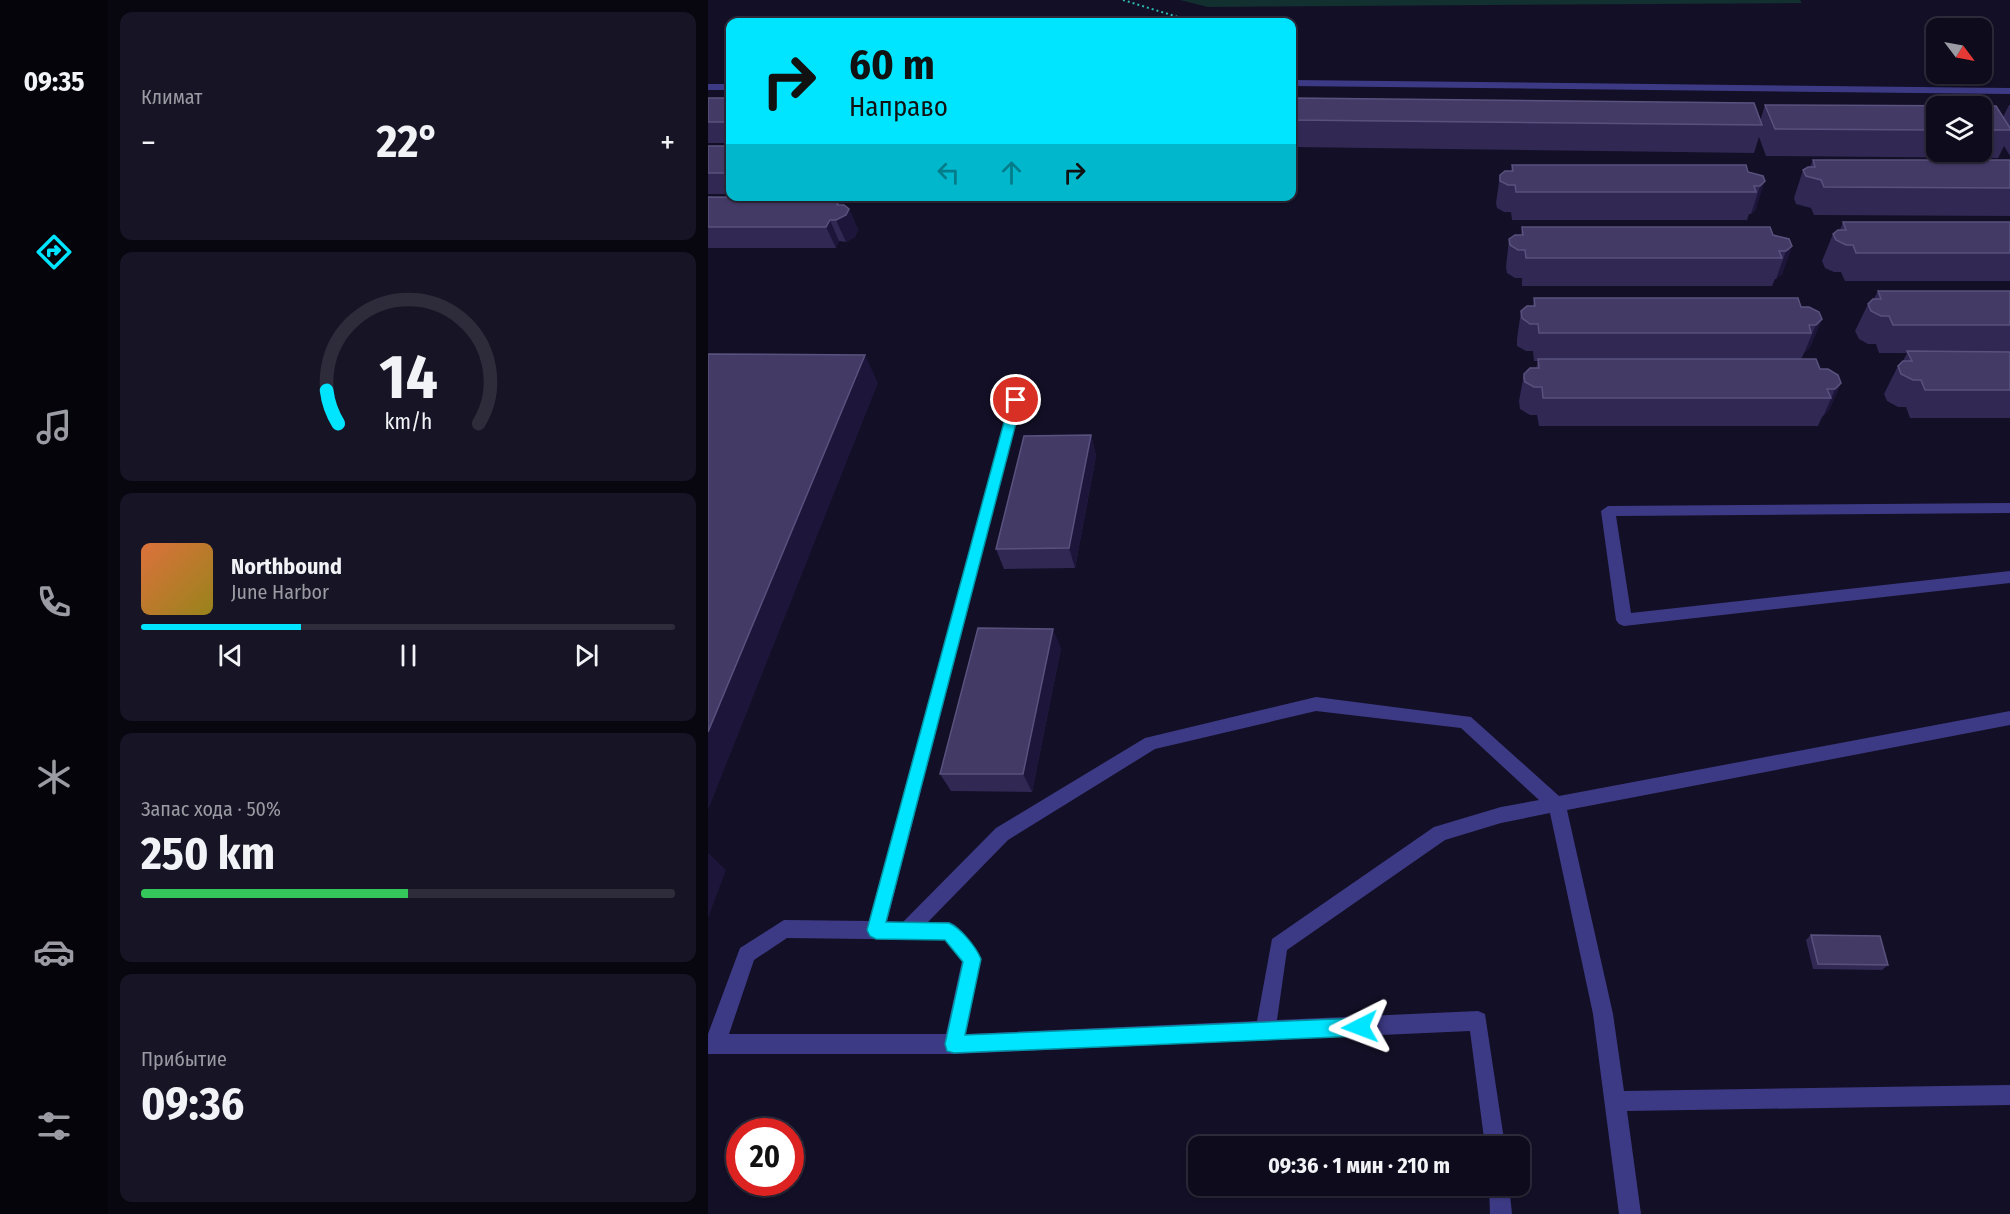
<!DOCTYPE html>
<html lang="ru">
<meta charset="utf-8">
<style>
:root{--surface:#0e0b1c;--page:#171425;--text:#f1f3f6;--muted:#9b9ba3;--line:#2e2b3b;--accent:#00e5ff}
body{margin:0;font-family:"Fira Sans Condensed",sans-serif;background:var(--page);color:var(--text);height:100vh;display:flex;flex-direction:column;font-size:22px;white-space:nowrap}
*{box-sizing:border-box;margin:0}
p{font-size:20px;color:var(--muted)}
.icon{flex:none;width:33px;height:33px;fill:none;stroke:currentColor;stroke-width:2;stroke-linecap:round;stroke-linejoin:round}
.map{position:relative;flex:1;overflow:hidden}
.side{display:flex;flex-direction:column;gap:12px;padding:12px;background:#08060f;width:600px}
.side>*{flex:none}
.top-card{position:absolute;left:18px;top:18px;width:570px;height:183px;border-radius:12px;box-shadow:0 2px 4px #0004,0 0 0 2px var(--line);background:#00e5ff;color:#111;overflow:hidden}
.needle{width:39px;rotate:122deg}
.tools{position:absolute;left:1218px;top:18px;display:grid;gap:12px}
.tools a{display:grid;place-items:center;width:66px;height:66px;border-radius:12px;background:var(--surface);box-shadow:0 2px 4px #0004,0 0 0 2px var(--line);font-size:30px}
.speed{position:absolute;left:18px;top:1118px;display:flex;gap:12px;font-size:30px;font-weight:700;text-align:center}
.speed>*{display:grid;place-content:center;width:78px;height:78px;border-radius:50%;background:var(--surface);box-shadow:0 2px 4px #0004,0 0 0 2px var(--line);line-height:1}
.speed .limit{border:9px solid #d22;background:#fff;color:#111}
.pin{position:absolute;display:grid;place-items:center;width:51px;height:51px;color:#fff;margin:-26px;border:3px solid #fff;border-radius:50%;box-shadow:0 2px 6px #0007}
.me{position:absolute;width:66px;margin:-33px;rotate:267deg;stroke-linejoin:round;filter:drop-shadow(0 0 4px #0008)}
.turn{display:flex;align-items:center;gap:21px;height:126px;padding:0 24px;font-size:27px}
.turn .icon{width:78px;height:78px;stroke-width:2.5}
.turn b{display:block;font-size:42px;line-height:51px}
.lanes{display:flex;align-items:center;height:57px;padding:0 24px;background:#0003;justify-content:center;gap:30px;direction:ltr}
.lanes .off{opacity:.35}
.big{font-size:45px;font-weight:700;line-height:1.1}
.side .widget{flex:1;display:flex;flex-direction:column;justify-content:center;gap:9px;min-width:0;padding:0 21px;border-radius:12px;background:var(--page)}
.side .dial{align-items:center;gap:0}
.dial svg{height:156px;overflow:visible;fill:none;stroke:var(--line);stroke-width:7;stroke-linecap:round;text-anchor:middle}
.dial text{fill:var(--text);stroke:none}
.song{display:flex;align-items:center;gap:18px}
.cover{width:72px;height:72px;border-radius:9px;background:linear-gradient(135deg,hsl(20 70% 55%),hsl(50 70% 35%))}
.played{height:6px;border-radius:3px;background:linear-gradient(90deg,var(--accent) 30%,var(--line) 30%)}
.keys{display:flex;justify-content:space-around;direction:ltr}
.heat{display:flex;justify-content:space-between;align-items:center;font-size:33px;direction:ltr}
.charge{height:9px;border-radius:4px;background:linear-gradient(90deg,#34c759 50%,var(--line) 0)}
.trip{position:absolute;left:480px;top:1136px;width:342px;height:60px;border-radius:12px;background:var(--surface);box-shadow:0 2px 4px #0004,0 0 0 2px var(--line);font-weight:700;line-height:60px;text-align:center}
main{display:flex;flex:1;min-height:0}
.dock{display:flex;flex-direction:column;width:108px;justify-content:space-around;align-items:center;background:#06040b;color:var(--muted)}
.dock .icon{width:42px;height:42px}
.dock .on{color:var(--accent)}
.dock b{font-size:27px;color:var(--text)}
.map>svg:first-child{display:block}
.green{fill:#12302f}
.lines{fill:none;stroke-linecap:round;stroke-linejoin:round}
.path{stroke:#2fb8b0;stroke-width:2;stroke-dasharray:2 3;stroke-linecap:butt}
.minor{fill:#3d3a85;fill-rule:evenodd}
.wall{fill:#312854;fill-rule:evenodd}
.shaded-wall{fill:#1d163a}
.building{fill:#433a66;stroke:#5a527e;stroke-width:1.5}
.route{fill:#00e5ff;stroke:#0095a6;stroke-width:1.5}
</style>
<main>
<nav class="dock">
<b>09:35</b>
<svg class="icon on" aria-label="directions" viewBox="0 0 24 24"><path d="M12 3l9 9-9 9-9-9zM9 14v-3h6M13 9l2 2-2 2"/></svg>
<svg class="icon" aria-label="music" viewBox="0 0 24 24"><path d="M9 18V5l10-2v13"/><circle cx="6" cy="18" r="3"/><circle cx="16" cy="16" r="3"/></svg>
<svg class="icon" aria-label="phone" viewBox="0 0 24 24"><path d="M5 4h4l2 5-3 2q2 4 5 5l2-3 5 2v4C11 20 4 13 5 4z"/></svg>
<svg class="icon" aria-label="climate" viewBox="0 0 24 24"><path d="M12 3v18M4 7l16 10M4 17L20 7"/></svg>
<svg class="icon" aria-label="car" viewBox="0 0 24 24"><path d="M5 17H2v-5l4-1 3-4h7l3 4 3 1v5h-3M9 17h6M6 11h13"/><circle cx="7" cy="17" r="2"/><circle cx="17" cy="17" r="2"/></svg>
<svg class="icon" aria-label="filters" viewBox="0 0 24 24"><path d="M4 7h16M4 17h16"/><circle cx="9" cy="7" r="2"/><circle cx="15" cy="17" r="2"/></svg>
</nav>
<section class="side">
<div class="widget"><p>Климат</p>
<div class="heat"><a>−</a><b class="big">22°</b><a>+</a></div>
</div>
<div class="widget dial"><svg viewBox="0 0 100 80">
<path d="M14 69A42 42 0 1 1 86 69"/>
<path d="M14 69A42 42 0 0 1 8 52" stroke="#00e5ff"/>
<text x="50" y="56" font-size="32" font-weight="700">14</text>
<text x="50" y="72" font-size="11">km/h</text>
</svg></div>
<div class="widget">
<div class="song"><i class="cover"></i><div><b>Northbound</b><p>June Harbor</p></div></div>
<div class="played"></div>
<div class="keys"><svg class="icon" aria-label="previous" viewBox="0 0 24 24"><path d="M18 5L8 12l10 7zM5 5v14"/></svg><svg class="icon" aria-label="pause" viewBox="0 0 24 24"><path d="M8 5v14M16 5v14"/></svg><svg class="icon" aria-label="next" viewBox="0 0 24 24"><path d="M6 5l10 7-10 7zM19 5v14"/></svg></div>
</div>
<div class="widget"><p>Запас хода · 50%</p><b class="big">250 km</b><div class="charge"></div></div>
<div class="widget"><p>Прибытие</p><b class="big">09:36</b></div>
</section>
<div class="map">
<svg width="1302" height="1214" viewBox="0 0 1302 1214">
<rect width="100%" height="100%" fill="#130f26"/>
<polygon class="green" points="472,0 1092,0 1094,3 500,7"/>
<g class="lines">
<polyline class="path" points="415,0 486,22"/>
<g class="minor">
<polygon points="584,80 1302,88 1302,94 584,86"/>
<rect x="0" y="84" width="22" height="6"/>
<path d="M 308,396 L 314,400 L 179,921 L 195,922 L 288,828 L 437,738 L 608,697 L 763,717 L 851,796 L 1302,711 L 1302,725 L 859,810 L 905,1014 L 916,1091 L 1302,1085 L 1302,1105 L 919,1111 L 933,1214 L 911,1214 L 885,1014 L 842,813 L 793,823 L 737,840 L 579,950 L 569,1020 L 770,1011 L 777,1014 L 797,1146 L 777,1146 L 762,1031 L 246,1054 L 0,1054 L 0,1034 L 32,948 L 76,920 L 161,921 L 302,400 ZM 608,711 L 753,728 L 831,800 L 793,807 L 726,827 L 564,939 L 549,1021 L 258,1034 L 273,959 L 247,925 L 241,922 L 220,922 L 300,840 L 447,749 ZM 79,938 L 237,940 L 254,961 L 238,1034 L 21,1034 L 46,960 Z"/>
<polygon points="1302,503 1302,513 908,516 923,613 1302,571 1302,583 916,626 911,624 908,620 893,511 900,506"/>
<polygon points="781,1185 801,1185 804,1214 782,1214"/>
</g>
</g>
<g class="wall">
<rect x="0" y="98" width="22" height="45"/>
<path d="M 584,98 L 1046,103 L 1052,121 L 1057,105 L 1288,106 L 1295,117 L 1301,105 L 1302,105 L 1302,156 L 1296,146 L 1290,158 L 1058,156 L 1051,137 L 1046,153 L 584,147 ZM 1228,106 L 1274,106 L 1274,152 L 1228,152 Z"/>
<rect x="0" y="146" width="22" height="48"/>
<polygon points="1105,160 1302,160 1302,216 1106,215 1103,208 1088,204 1086,198 1095,170 1102,167"/>
<polygon points="804,165 1040,172 1055,176 1048,209 1043,214 1041,214 1039,220 804,220 803,212 796,212 789,208 788,203 792,175 803,171"/>
<polygon points="0,197 133,198 136,205 141,209 150,230 147,237 138,242 131,241 128,248 0,248"/>
<polygon points="1135,222 1302,222 1302,281 1137,281 1133,272 1126,272 1117,268 1114,261 1125,234 1132,230"/>
<polygon points="814,227 1065,235 1084,246 1074,274 1068,279 1067,279 1064,286 814,286 814,278 807,278 799,273 798,267 801,239 813,235"/>
<polygon points="1170,291 1302,291 1302,418 1202,418 1198,407 1190,407 1179,401 1176,394 1190,366 1195,361 1199,353 1171,353 1168,344 1160,344 1151,339 1147,331 1160,304 1166,299"/>
<polygon points="826,298 1093,307 1114,319 1102,347 1096,353 1093,359 1112,369 1133,383 1121,410 1114,417 1110,426 831,426 829,415 822,415 812,409 811,401 816,374 828,368 830,361 826,361 825,351 818,351 809,346 809,339 813,311 825,306"/>
<polygon points="383,435 388,456 367,568 296,569 288,549"/>
<polygon points="353,648 324,792 243,791 232,774"/>
<polygon points="1103,935 1180,965 1174,970 1105,969 1098,940"/>
</g>
<g class="shaded-wall">
<polygon points="1057,181 1048,209 1043,214 1052,186"/>
<polygon points="133,198 139,213 141,209 150,230 147,237 138,242 128,220 129,205"/>
<polygon points="122,220 131,241 128,248 118,227"/>
<polygon points="1084,246 1074,274 1068,279 1078,251"/>
<polygon points="1114,319 1102,347 1096,353 1108,325"/>
<polygon points="157,355 170,383 0,810 0,732"/>
<polygon points="1133,383 1121,410 1115,417 1127,389"/>
<polygon points="383,435 388,456 367,568 361,548"/>
<polygon points="345,629 353,648 324,792 315,774"/>
<polygon points="0,853 18,870 0,918"/>
</g>
<g class="building">
<rect x="0" y="98" width="22" height="24"/>
<polygon points="584,98 1046,103 1054,125 584,120"/>
<polygon points="1057,105 1288,106 1302,128 1302,130 1274,130 1274,106 1228,106 1228,130 1067,129"/>
<rect x="0" y="146" width="22" height="27"/>
<polygon points="1105,160 1302,160 1302,188 1116,187 1113,180 1098,176 1095,170 1100,167 1107,167"/>
<polygon points="804,165 1038,165 1040,172 1055,176 1057,181 1052,186 1046,186 1048,192 808,192 807,185 800,185 792,181 792,175 797,171 805,171"/>
<polygon points="0,197 133,198 129,205 136,205 141,209 138,215 128,220 122,220 118,227 0,227"/>
<polygon points="1135,222 1302,222 1302,253 1148,253 1145,245 1138,245 1128,240 1125,234 1130,230 1138,230"/>
<polygon points="814,227 1062,227 1065,235 1081,239 1084,246 1078,251 1071,251 1074,258 818,258 817,250 810,250 802,245 801,239 807,235 815,235"/>
<polygon points="1170,291 1302,291 1302,325 1185,325 1181,316 1173,316 1163,311 1160,304 1165,299 1173,299"/>
<polygon points="826,298 1090,298 1093,307 1101,307 1111,312 1114,319 1108,325 1101,325 1103,333 831,333 830,324 822,324 814,318 813,311 819,306 827,306"/>
<polygon points="1199,351 1302,352 1302,390 1217,390 1213,380 1205,380 1193,374 1190,366 1195,361 1204,361"/>
<polygon points="0,354 157,355 0,732"/>
<polygon points="830,359 1108,359 1112,369 1120,369 1130,375 1133,383 1127,389 1119,389 1123,398 835,398 834,387 826,387 817,382 816,378 816,374 822,368 831,368"/>
<polygon points="383,435 361,548 288,549 316,436"/>
<polygon points="270,628 345,629 315,774 232,774"/>
<polygon points="1103,935 1172,936 1180,965 1110,964"/>
</g>
<path class="route" d="M 308,396 L 314,400 L 178,922 L 241,923 C 253,928 268,947 273,959 L 257,1035 L 652,1018 L 658,1021 L 661,1027 L 658,1033 L 652,1036 L 246,1053 L 239,1051 L 237,1044 L 255,962 L 237,940 L 168,939 L 162,936 L 159,930 L 302,400 Z"/>
</svg>
<div class="tools">
<a><svg class="needle" viewBox="-14 -14 28 28"><path d="M0-13l5 13h-10z" fill="#e53935"/><path d="M0 13l5-13h-10z" fill="#9b9ba3"/></svg></a>
<a><svg class="icon" aria-label="layers" viewBox="0 0 24 24"><path d="M12 4l9 5-9 5-9-5zM3 14l9 5 9-5"/></svg></a>
</div>
<div class="speed"><div class="limit">20</div></div>
<div class="pin" style="left:308px;top:400px;background:#d93025"><svg class="icon" aria-label="arrive" viewBox="0 0 24 24"><path d="M6 21V4h12l-3 4 3 4H6"/></svg></div>
<svg class="me" style="left:652px;top:1027px" viewBox="-20 -20 40 40"><path d="M0-17L14 15 0 8-14 15z" fill="#00e5ff" stroke="#fff" stroke-width="4"/></svg>
<div class="trip">09:36 · 1 мин · 210 m</div>
<div class="top-card">
<div class="turn"><svg class="icon" aria-label="right" viewBox="0 0 24 24"><path d="M7 20v-9h11M14 6l5 5-5 5"/></svg><div><b>60 m</b>Направо</div></div>
<div class="lanes"><svg class="icon off" aria-label="left" viewBox="0 0 24 24"><path d="M17 20v-9H6M10 6l-5 5 5 5"/></svg><svg class="icon off" aria-label="ahead" viewBox="0 0 24 24"><path d="M12 20V5M6 11l6-6 6 6"/></svg><svg class="icon" aria-label="right" viewBox="0 0 24 24"><path d="M7 20v-9h11M14 6l5 5-5 5"/></svg></div>
</div>
</div>
</main>
